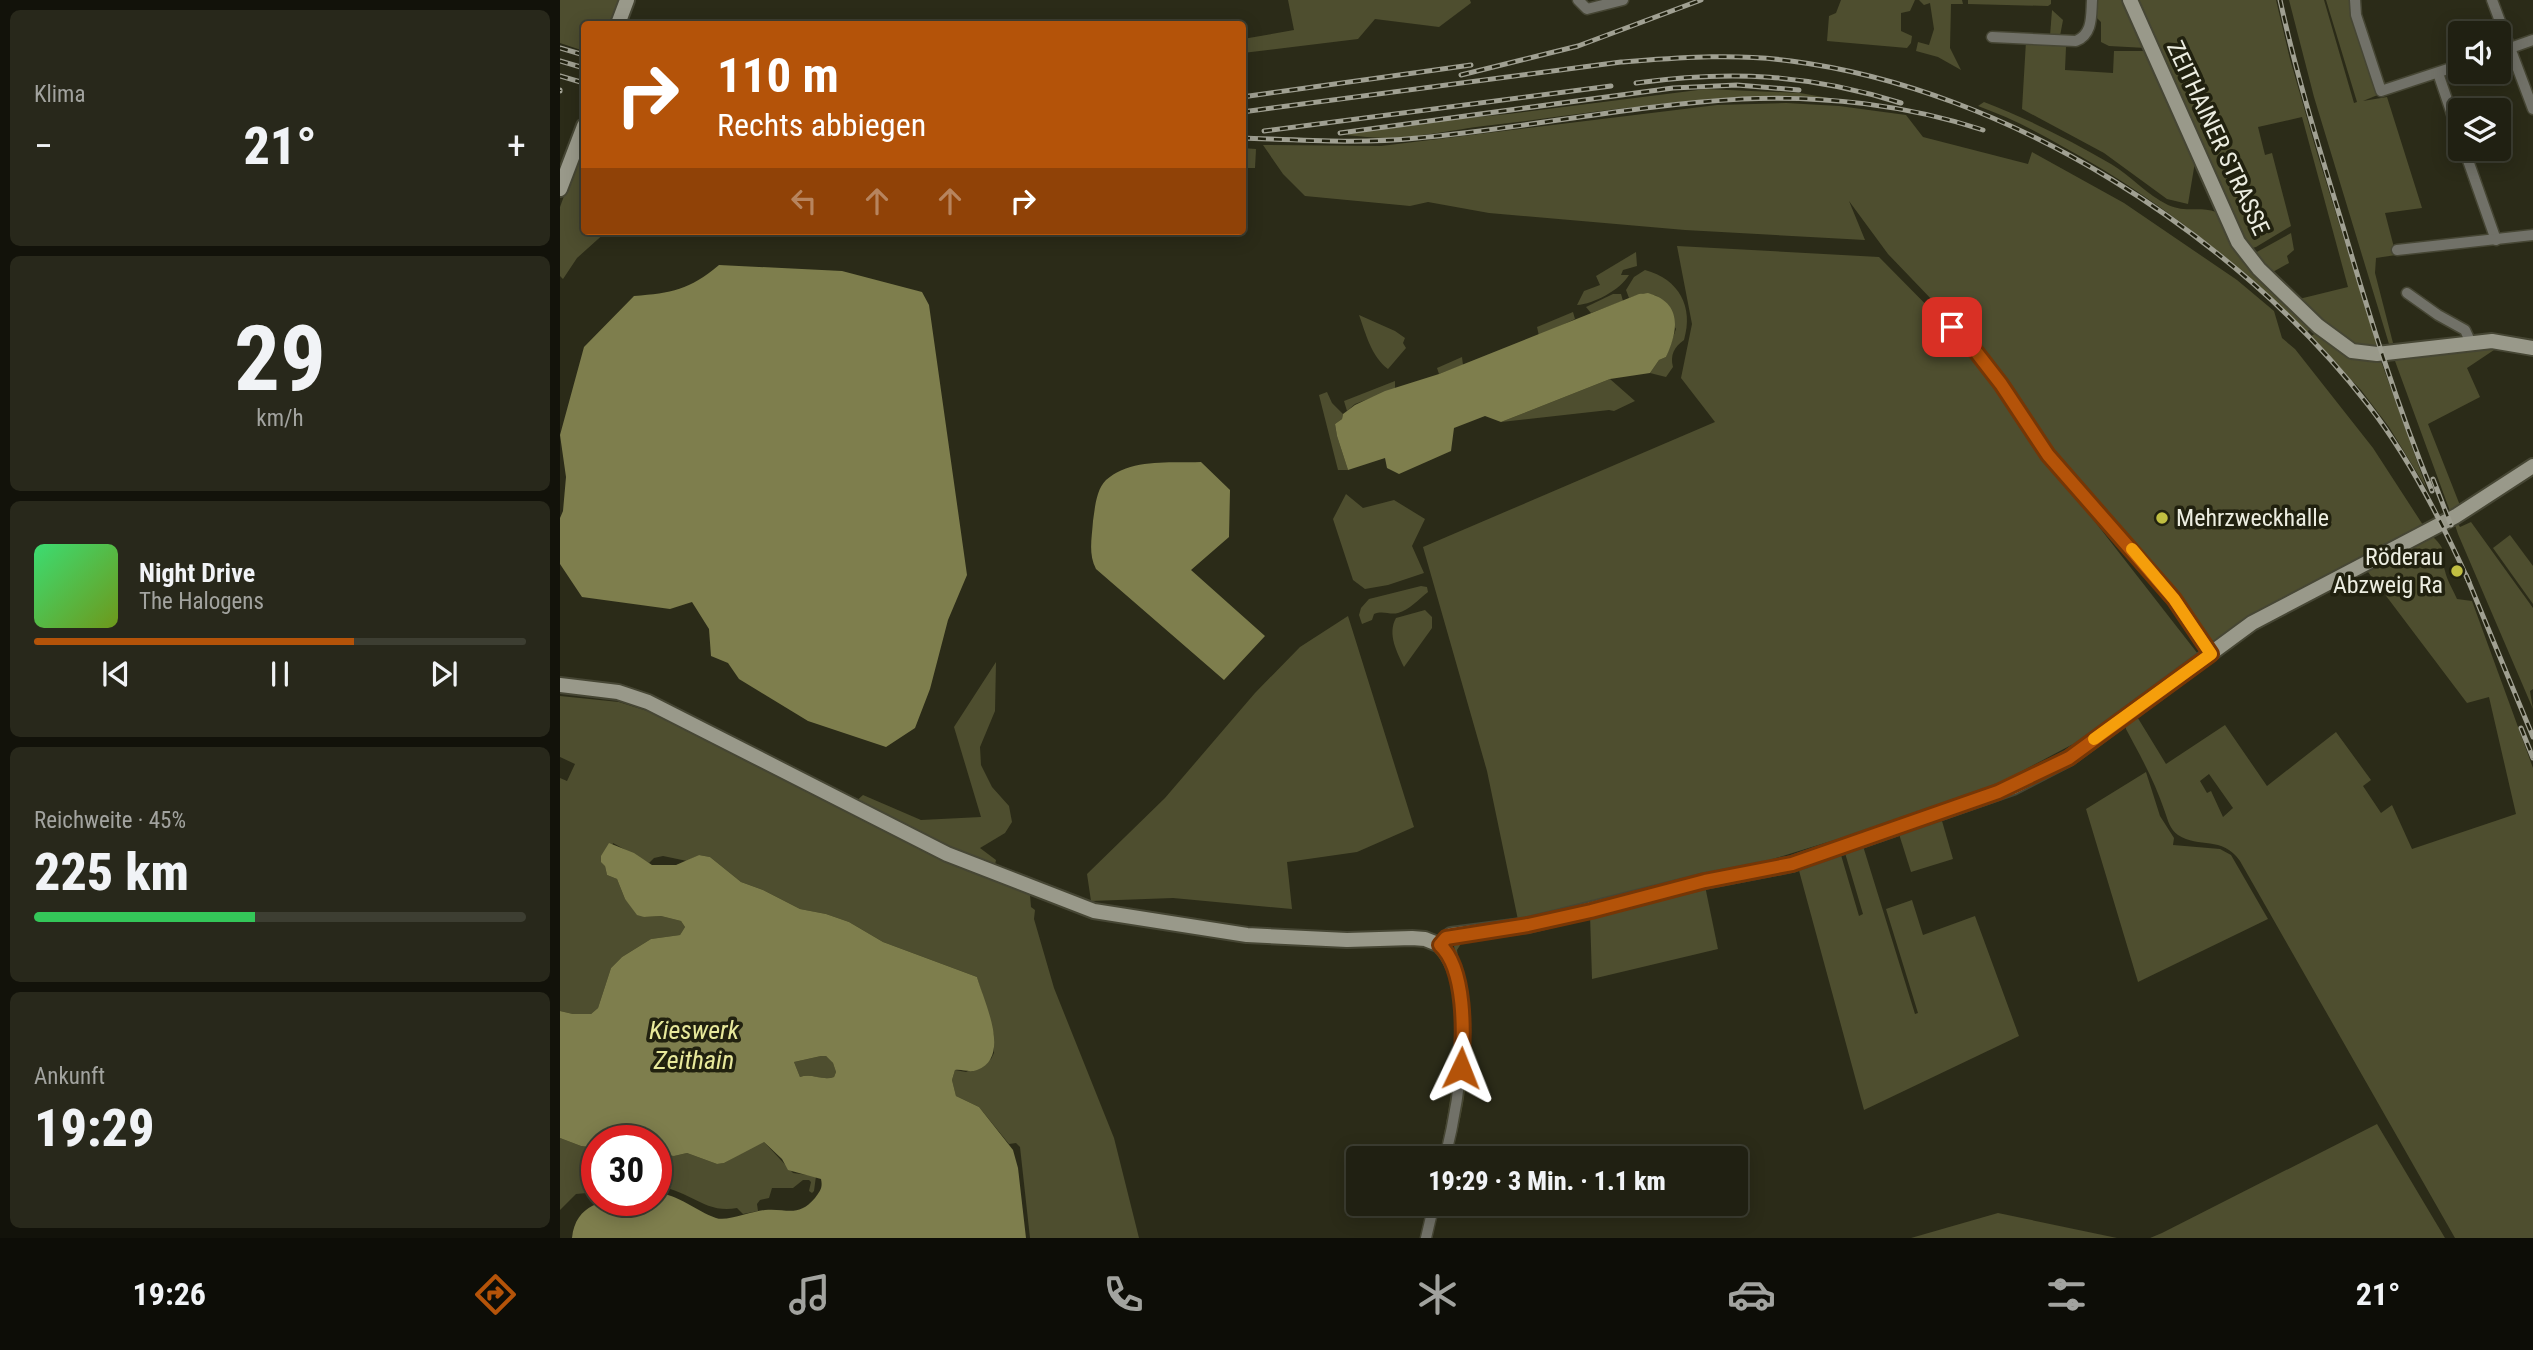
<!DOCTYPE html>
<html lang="de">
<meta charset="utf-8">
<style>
:root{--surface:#202012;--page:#28281b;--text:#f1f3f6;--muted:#a2a39f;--line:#3d3e32;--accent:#b45309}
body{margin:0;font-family:"Roboto Condensed",sans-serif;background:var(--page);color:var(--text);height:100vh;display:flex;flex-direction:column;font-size:26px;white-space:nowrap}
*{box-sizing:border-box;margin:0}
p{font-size:23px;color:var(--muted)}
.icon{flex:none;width:38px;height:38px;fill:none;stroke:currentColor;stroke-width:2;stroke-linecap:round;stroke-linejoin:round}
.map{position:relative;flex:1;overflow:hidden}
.sheet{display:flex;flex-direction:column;gap:10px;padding:10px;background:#12120a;width:560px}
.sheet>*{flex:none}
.guide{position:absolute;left:21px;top:21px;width:665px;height:214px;border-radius:7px;box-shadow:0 4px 18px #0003,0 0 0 2px var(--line);background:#b45309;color:#fff;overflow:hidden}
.controls{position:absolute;left:1888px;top:21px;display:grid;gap:14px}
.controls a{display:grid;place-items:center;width:63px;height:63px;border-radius:7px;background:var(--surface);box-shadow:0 4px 18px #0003,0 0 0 2px var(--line);font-size:35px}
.speed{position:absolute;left:21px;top:1125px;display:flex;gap:14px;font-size:35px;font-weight:700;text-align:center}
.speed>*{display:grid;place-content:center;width:91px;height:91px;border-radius:50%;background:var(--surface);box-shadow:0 4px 18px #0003,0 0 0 2px var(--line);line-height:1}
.speed .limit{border:10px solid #d22;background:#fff;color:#111}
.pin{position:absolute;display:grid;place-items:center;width:60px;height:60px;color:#fff;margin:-30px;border-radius:14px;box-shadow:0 4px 10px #0006}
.me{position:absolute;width:77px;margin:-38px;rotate:2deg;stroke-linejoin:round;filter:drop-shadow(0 0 5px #0008)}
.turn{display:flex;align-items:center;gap:24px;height:147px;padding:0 21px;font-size:32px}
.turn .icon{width:91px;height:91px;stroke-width:2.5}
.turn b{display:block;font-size:49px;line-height:60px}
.lanes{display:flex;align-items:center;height:66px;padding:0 21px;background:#0003;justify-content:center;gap:35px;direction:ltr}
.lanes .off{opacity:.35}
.big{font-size:52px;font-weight:800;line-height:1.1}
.sheet .widget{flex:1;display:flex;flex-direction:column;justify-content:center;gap:10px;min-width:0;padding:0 24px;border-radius:10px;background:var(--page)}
.sheet .dial{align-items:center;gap:0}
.dial b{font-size:91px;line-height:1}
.song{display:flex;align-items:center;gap:21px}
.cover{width:84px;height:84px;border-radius:10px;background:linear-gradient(135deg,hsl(140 70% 55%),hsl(80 70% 35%))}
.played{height:7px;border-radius:4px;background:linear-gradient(90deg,var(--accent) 65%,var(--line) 65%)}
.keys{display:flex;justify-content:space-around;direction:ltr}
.heat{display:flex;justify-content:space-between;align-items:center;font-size:38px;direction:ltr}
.charge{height:10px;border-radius:5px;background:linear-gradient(90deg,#34c759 45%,var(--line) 0)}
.trip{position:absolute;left:786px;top:1146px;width:402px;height:70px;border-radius:7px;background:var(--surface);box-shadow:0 4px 18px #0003,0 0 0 2px var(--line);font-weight:800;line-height:70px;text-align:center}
.tab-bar{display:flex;height:112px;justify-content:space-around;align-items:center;background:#0d0d07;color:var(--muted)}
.tab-bar .icon{width:49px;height:49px}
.tab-bar .selected{color:var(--accent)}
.tab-bar b{font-size:32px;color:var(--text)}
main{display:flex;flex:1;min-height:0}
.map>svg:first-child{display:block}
.green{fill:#4e4e2f;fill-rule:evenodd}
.water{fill:#7e7e4d;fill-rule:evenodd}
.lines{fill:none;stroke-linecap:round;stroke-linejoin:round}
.street-casing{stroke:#464634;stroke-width:13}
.secondary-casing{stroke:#464634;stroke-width:18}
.street{stroke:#717168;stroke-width:10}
.secondary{stroke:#99998a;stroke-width:14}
.rail-casing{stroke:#a0a092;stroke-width:5}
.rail{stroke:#21210f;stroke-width:2.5;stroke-dasharray:8;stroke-linecap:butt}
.route-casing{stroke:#753606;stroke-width:18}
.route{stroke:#b45309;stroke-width:12}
.slow{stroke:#f59e0b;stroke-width:12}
.poi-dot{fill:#c0be41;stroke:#21210f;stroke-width:2.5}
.labels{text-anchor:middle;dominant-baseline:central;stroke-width:7;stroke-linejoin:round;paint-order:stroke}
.street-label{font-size:24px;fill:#ecede1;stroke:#21210f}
.poi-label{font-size:24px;fill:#ecede1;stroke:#21210f;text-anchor:start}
.water-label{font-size:26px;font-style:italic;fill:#e8e99b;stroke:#21210f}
</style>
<main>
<section class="sheet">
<div class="widget"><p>Klima</p>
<div class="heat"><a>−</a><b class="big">21°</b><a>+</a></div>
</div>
<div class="widget dial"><b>29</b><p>km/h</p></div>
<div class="widget">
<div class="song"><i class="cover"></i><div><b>Night Drive</b><p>The Halogens</p></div></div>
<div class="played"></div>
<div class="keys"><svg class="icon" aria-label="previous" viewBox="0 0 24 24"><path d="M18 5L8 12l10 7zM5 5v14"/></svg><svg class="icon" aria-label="pause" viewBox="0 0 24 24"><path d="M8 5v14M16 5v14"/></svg><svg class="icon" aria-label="next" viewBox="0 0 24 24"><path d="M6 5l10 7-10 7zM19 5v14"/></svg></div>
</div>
<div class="widget"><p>Reichweite · 45%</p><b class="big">225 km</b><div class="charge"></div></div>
<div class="widget"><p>Ankunft</p><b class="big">19:29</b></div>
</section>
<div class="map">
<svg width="1973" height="1238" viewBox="0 0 1973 1238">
<rect width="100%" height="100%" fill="#2b2b18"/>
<g class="green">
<polygon points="0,0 63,0 54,24 24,24 24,51 0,43"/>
<polygon points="728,0 910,0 911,3 879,27 815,19 798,39 683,53 683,39 734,30"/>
<polygon points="1281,0 1355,0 1350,11 1341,13 1341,31 1352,36 1351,43 1347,48 1267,41 1269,16 1276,13"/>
<polygon points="1359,0 1402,0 1403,4 1391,4 1390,48 1401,70 1378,57 1356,51 1358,42 1369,45 1374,29 1370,3 1364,5"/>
<polygon points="1408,0 1491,0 1491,4 1488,6 1408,4"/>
<polygon points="1535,0 1566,0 1569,7 1567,12 1571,11 1586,48 1549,46 1541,42 1541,22 1535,16"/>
<polygon points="1578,0 1716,0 1730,59 1757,153 1818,348 1798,347 1759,318 1739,299 1788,287 1742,117 1698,127 1705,155 1712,153 1731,226 1696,247 1689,249 1683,238"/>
<polygon points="1729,0 1764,0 1794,103 1797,102 1766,0 1792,0 1820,94 1803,101 1827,97 1862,208 1825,213 1836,255 1816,258 1815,273 1833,343 1829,344 1754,97"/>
<polygon points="1492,10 1503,20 1500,36 1490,36"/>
<polygon points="1466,41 1503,44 1506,47 1505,70 1553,73 1554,51 1587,51 1635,162 1628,204 1607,199 1544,153 1462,109"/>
<path d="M 1146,89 L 1240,93 L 1297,103 C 1172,87 1048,112 924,126 C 892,130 861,137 828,138 C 814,138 800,136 786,135 L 837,125 L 948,114 Z"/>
<path d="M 1424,102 C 1468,119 1510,140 1551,164 C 1571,176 1587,195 1608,205 C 1625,213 1641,206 1656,212 L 1752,325 L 1747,333 C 1672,258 1593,195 1500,145 C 1474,130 1446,116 1418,106 Z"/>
<polygon points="1226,103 1279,106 1346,115 1363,137 1468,164 1472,152 1564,203 1677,280 1714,311 1722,338 1735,349 1813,448 1863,525 1655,642 1650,639 1606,581 1502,465 1439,368 1431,379 1476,446 1638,654 1534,733 1413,797 1145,880 958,920 927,771 863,547 1155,422 1121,378 1132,324 1117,246 1319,257 1393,332 1398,327 1328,254 1289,201 1305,240 1125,230 929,213 868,202 850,206 745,196 723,174 703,145 821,146 1157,105"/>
<polygon points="24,141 24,231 47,231 17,258 3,279 0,276 0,207"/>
<polygon points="682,148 696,149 695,168 683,168"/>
<polygon points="1731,233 1734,250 1727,256 1729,263 1711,273 1695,253"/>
<path d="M 1076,252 L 1077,266 L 1063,270 L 1061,275 L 1069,275 C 1060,290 1034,304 1017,305 L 1024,291 L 1040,285 L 1036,276 Z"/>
<path d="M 1085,270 C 1119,279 1134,307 1124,340 C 1114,347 1110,355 1113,367 L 1106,377 L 1090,373 L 1099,360 L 1106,357 L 1116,329 L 1097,296 L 1084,293 L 1069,298 L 1066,290 L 1074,277 Z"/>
<polygon points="1053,294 1061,294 1063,301 1031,313 1026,307"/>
<polygon points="1013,312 1015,319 979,336 977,327"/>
<path d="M 799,315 L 835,331 L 845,338 L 843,343 L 846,348 L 828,369 C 811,356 806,334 799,315 Z"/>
<path d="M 1757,332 C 1777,349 1793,364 1821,361 L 1867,489 L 1829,427 L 1801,390 L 1750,337 Z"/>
<polygon points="1940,346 1907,368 1920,397 1868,424 1901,508 1891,514 1835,361 1861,354"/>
<polygon points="902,357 903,365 879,374 877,368"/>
<polygon points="1050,379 1075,401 1054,411 1049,410 941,422"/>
<polygon points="835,381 835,389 795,404 787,411 784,401"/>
<polygon points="767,392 772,403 783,414 782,419 775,424 777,436 788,470 778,470 759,395"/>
<polygon points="786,494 803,508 834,500 865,519 852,546 864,573 828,585 805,589 793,580 773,519"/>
<polygon points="1896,521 1900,527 1911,522 1973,608 1973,689 1970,691 1973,709 1898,534 1894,522"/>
<path d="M 1871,535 C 1891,554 1879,551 1885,571 C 1887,580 1893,590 1897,599 L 1912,601 L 1973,768 L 1973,1238 L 1895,1238 L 1680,861 C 1662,835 1639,849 1618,835 C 1610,829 1608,821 1605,812 C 1595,782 1581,757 1566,729 L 1566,725 L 1576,715 L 1606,764 L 1665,725 L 1707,786 L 1776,732 L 1811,780 L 1803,786 L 1821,813 L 1832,805 L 1852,849 L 1956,814 L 1929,697 L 1907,703 L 1805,568 L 1858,544 L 1858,542 ZM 1649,774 L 1673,808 L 1663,817 L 1651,791 L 1647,793 L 1640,781 Z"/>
<polygon points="1950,535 1973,566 1973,604 1933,548"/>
<path d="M 861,586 L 867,587 L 868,592 C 859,599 849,610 838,613 C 829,615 823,610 814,614 L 812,620 L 802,624 L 799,615 L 801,608 L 809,599 Z"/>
<path d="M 865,610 L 872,617 L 872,628 L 844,667 C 837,652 827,634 836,618 Z"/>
<polygon points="788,616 854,827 797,852 727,862 732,909 613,898 531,901 527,874 605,798 695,693 740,647"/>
<polygon points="436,662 435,711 420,747 421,765 432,787 449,806 452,822 445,833 420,848 436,860 432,879 470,895 471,907 475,910 474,919 494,988 554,1138 579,1238 470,1238 460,1147 456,1143 449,1144 419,1107 396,1096 392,1080 395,1070 406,1072 431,1059 434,1053 434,1036 417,977 323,942 289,922 266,914 240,909 203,890 181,882 150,857 139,855 127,861 103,856 94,858 89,863 53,843 45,866 47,875 57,879 65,899 84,917 101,916 121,921 125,927 120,935 91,939 62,957 51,968 38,1008 31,1014 13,1014 0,1011 0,778 7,781 15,764 0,757 0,696 59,702 100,715 191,764 286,810 303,795 361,820 421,817 394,727"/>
<polygon points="1586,772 1600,816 1614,838 1613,845 1660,849 1671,855 1708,919 1578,982 1526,809"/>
<polygon points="1382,821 1393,859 1351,872 1339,834"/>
<polygon points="1303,846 1355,1014 1358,1013 1326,909 1352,900 1363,935 1415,916 1459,1036 1304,1110 1238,867 1281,855 1299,916 1303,914 1285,853"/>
<polygon points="1145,886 1158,949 1032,979 1030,915"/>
<path d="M 899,938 L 902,942 L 897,950 C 901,978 907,1006 908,1035 C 910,1078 901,1118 891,1158 L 889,1158 C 898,1120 907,1082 906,1042 C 906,1010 899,977 894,946 Z"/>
<path d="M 874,952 C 903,960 900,1053 897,1079 C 894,1105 886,1132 881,1158 L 879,1158 C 890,1108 913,992 874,952 Z"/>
<path d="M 261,1056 L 266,1056 L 273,1063 L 276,1072 L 274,1077 C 262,1081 251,1073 240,1077 L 234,1062 Z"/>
<polygon points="1817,1124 1885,1238 1590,1238 1602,1233"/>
<polygon points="0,1138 21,1146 37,1148 36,1199 32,1199 27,1193 16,1194 0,1210"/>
<path d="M 201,1142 L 204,1142 L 233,1173 L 256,1176 L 254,1191 L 252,1193 L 249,1191 L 251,1182 L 249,1180 L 243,1180 L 233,1188 L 212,1188 L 209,1198 L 200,1200 L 197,1204 L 198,1211 L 183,1214 L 177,1208 C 145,1215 126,1187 96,1187 L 96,1154 L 114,1156 L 127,1153 L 157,1164 L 164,1163 Z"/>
<polygon points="1438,1213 1557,1238 1351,1238"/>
</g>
<g class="water">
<path d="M 159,265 L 282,271 L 362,292 L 369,305 L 407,575 L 388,620 L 370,689 L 355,728 L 326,747 L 248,721 L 179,679 L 168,663 L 151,656 L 149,629 L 132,602 L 110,609 L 22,597 L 0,564 L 0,518 L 3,511 L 6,477 L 0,435 L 24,347 L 74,296 C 112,293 129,290 159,265 Z"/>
<path d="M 1088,293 C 1123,303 1118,331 1106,357 L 1099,360 L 1090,373 L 1050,379 L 941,422 L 925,416 L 894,428 L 891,451 L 839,474 L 827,468 L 825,458 L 788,470 L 777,436 L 775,424 L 782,419 L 783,414 L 795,405 L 825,391 L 879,374 L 1079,294 Z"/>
<path d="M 641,462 L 670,490 L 669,537 L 631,570 L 705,636 L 664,680 L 536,569 C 528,553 532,538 533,521 C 535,508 536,490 546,480 C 570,458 612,463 641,462 Z"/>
<path d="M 49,843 L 74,853 L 92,865 L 116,865 L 139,855 L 150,857 L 181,882 L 203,890 L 240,909 L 266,914 L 289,922 L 323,942 L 417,977 C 424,1002 452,1057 417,1070 C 409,1073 403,1069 395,1070 L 392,1080 L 396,1096 L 419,1107 L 453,1150 L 458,1168 L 466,1238 L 12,1238 C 17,1193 63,1200 96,1200 L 96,1193 C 118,1194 136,1211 156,1218 C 167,1222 192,1211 205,1210 C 227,1208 238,1218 255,1198 C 260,1191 263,1188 261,1179 L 228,1170 L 222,1159 L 204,1142 L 164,1163 L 157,1164 L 127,1153 L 114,1156 L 96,1154 L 96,1141 L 37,1141 L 37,1148 L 21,1146 L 0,1138 L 0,1011 L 13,1014 L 31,1014 L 38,1008 L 51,968 L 62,957 L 91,939 L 120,935 L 125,927 L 121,921 L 101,916 L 84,917 L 77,915 L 65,899 L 57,879 L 47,875 L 45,866 L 41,862 L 41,856 ZM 261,1056 L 266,1056 L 273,1063 L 276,1072 L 274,1077 C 263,1081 251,1073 240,1077 L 234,1062 Z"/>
</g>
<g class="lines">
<defs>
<g id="street">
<polyline points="1018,0 1027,9 1063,0"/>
<polyline points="1795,0 1796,15 1821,91 1900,65"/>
<polyline points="1932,0 1973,109"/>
<path d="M 1432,37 L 1516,41 C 1533,34 1531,16 1532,0"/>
<polyline points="1939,52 1973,40"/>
<polyline points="1878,73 1900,138"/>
<polyline points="1904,149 1936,240"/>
<polyline points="1837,250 1973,235"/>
<polyline points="1847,293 1878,315 1905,330 1911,343"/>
<polyline points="1392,327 1410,344 1441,384 1488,455 1614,599 1651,654"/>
<path d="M 880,945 C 921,982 897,1110 885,1158"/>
<polyline points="866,1238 874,1204"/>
</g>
<g id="secondary">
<polyline points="1570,0 1678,242 1699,269 1758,326 1792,351 1817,354 1932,341 1973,348"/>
<polyline points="58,24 67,0"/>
<polyline points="0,189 24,126"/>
<polyline points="0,685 58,692 88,702 387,854 534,911 687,935 787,940 852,938 865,939 880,945 891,935 968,925 1145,881 1232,864 1453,787 1509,758 1692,623 1896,516 1973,466"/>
</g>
</defs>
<use href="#street" class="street-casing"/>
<use href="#secondary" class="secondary-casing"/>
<use href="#street" class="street"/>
<use href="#secondary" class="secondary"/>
<defs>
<g id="rail">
<path d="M 1720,0 C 1737,78 1761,154 1784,230 C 1810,318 1837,406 1872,491"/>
<polyline points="0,48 24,55"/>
<polyline points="0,61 24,68"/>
<polyline points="901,75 1018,46 1141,0"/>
<polyline points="0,76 24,83"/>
<path d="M 1076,83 C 1170,70 1250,74 1341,103"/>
<polyline points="0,90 0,91"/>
<polyline points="682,97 911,65"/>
<path d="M 682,112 L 1061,62 C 1117,58 1174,53 1231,61 C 1448,89 1676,234 1809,406 C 1850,459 1882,522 1909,582"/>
<polyline points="704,131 1051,86"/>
<polyline points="780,133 1113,88 1177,85 1239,90"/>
<path d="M 682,138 C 740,140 799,144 857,138 C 966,128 1073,105 1182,99 C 1262,95 1347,105 1423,130"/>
<polyline points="1873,479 1891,525"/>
<polyline points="1906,575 1973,737"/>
<polyline points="1961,728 1973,758"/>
</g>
</defs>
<use href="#rail" class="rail-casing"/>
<use href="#rail" class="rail"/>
</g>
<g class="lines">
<defs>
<path id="route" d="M 901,1068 C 904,1035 906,969 880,945 L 886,938 L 968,925 L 1031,911 L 1145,881 L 1232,864 L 1438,792 L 1509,758 L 1651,654 L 1614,599 L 1488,455 L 1441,384 L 1410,344 L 1392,327"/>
</defs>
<use href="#route" class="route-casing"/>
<use href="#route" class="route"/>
<polyline class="slow" points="1534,739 1651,654 1614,599 1572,549"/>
</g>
<g class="poi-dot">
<circle cx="1602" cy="518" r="7"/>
<circle cx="1897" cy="571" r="7"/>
</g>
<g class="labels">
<g class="street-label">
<text transform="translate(1658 138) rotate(65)">ZEITHAINER STRASSE</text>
</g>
<g class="poi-label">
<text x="1616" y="518">Mehrzweckhalle</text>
<text x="1883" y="557" text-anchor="end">Röderau<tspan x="1883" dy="28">Abzweig Ra</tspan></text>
</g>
<g class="water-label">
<text x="134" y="1030">Kieswerk<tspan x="134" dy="30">Zeithain</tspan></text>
</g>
</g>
</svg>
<div class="controls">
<a><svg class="icon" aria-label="sound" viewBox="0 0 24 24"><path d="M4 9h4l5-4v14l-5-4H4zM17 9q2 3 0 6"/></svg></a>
<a><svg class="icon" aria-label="layers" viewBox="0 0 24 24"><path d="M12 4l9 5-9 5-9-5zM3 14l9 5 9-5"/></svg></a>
</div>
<div class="speed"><div class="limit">30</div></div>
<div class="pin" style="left:1392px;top:327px;background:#d93025"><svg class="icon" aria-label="arrive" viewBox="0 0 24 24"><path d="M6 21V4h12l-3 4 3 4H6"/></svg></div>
<svg class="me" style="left:901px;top:1068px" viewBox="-20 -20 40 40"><path d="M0-17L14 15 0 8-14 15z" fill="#b45309" stroke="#fff" stroke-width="4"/></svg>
<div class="trip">19:29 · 3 Min. · 1.1 km</div>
<div class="guide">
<div class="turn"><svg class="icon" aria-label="right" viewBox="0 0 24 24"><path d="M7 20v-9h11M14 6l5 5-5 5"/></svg><div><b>110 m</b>Rechts abbiegen</div></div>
<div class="lanes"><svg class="icon off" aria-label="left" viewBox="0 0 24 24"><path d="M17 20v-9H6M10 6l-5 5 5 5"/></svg><svg class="icon off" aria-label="ahead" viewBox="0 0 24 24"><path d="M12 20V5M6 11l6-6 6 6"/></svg><svg class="icon off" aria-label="ahead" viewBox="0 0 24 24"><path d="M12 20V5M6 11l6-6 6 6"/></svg><svg class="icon" aria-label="right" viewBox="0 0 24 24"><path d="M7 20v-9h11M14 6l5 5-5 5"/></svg></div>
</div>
</div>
</main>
<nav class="tab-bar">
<b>19:26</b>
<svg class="icon selected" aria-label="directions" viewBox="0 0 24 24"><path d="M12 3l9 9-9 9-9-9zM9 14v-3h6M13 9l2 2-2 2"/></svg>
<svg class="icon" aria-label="music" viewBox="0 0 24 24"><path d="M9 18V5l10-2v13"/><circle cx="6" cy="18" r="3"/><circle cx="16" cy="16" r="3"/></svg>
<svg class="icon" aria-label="phone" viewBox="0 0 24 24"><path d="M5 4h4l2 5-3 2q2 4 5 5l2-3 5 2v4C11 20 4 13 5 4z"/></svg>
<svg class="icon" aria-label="climate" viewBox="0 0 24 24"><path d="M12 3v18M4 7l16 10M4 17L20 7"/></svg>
<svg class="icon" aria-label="car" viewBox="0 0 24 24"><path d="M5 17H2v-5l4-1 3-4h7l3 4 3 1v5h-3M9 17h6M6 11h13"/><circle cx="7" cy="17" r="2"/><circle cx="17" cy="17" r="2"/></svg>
<svg class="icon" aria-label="filters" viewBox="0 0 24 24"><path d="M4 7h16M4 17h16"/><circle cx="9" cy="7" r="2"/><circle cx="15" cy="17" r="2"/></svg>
<b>21°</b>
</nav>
